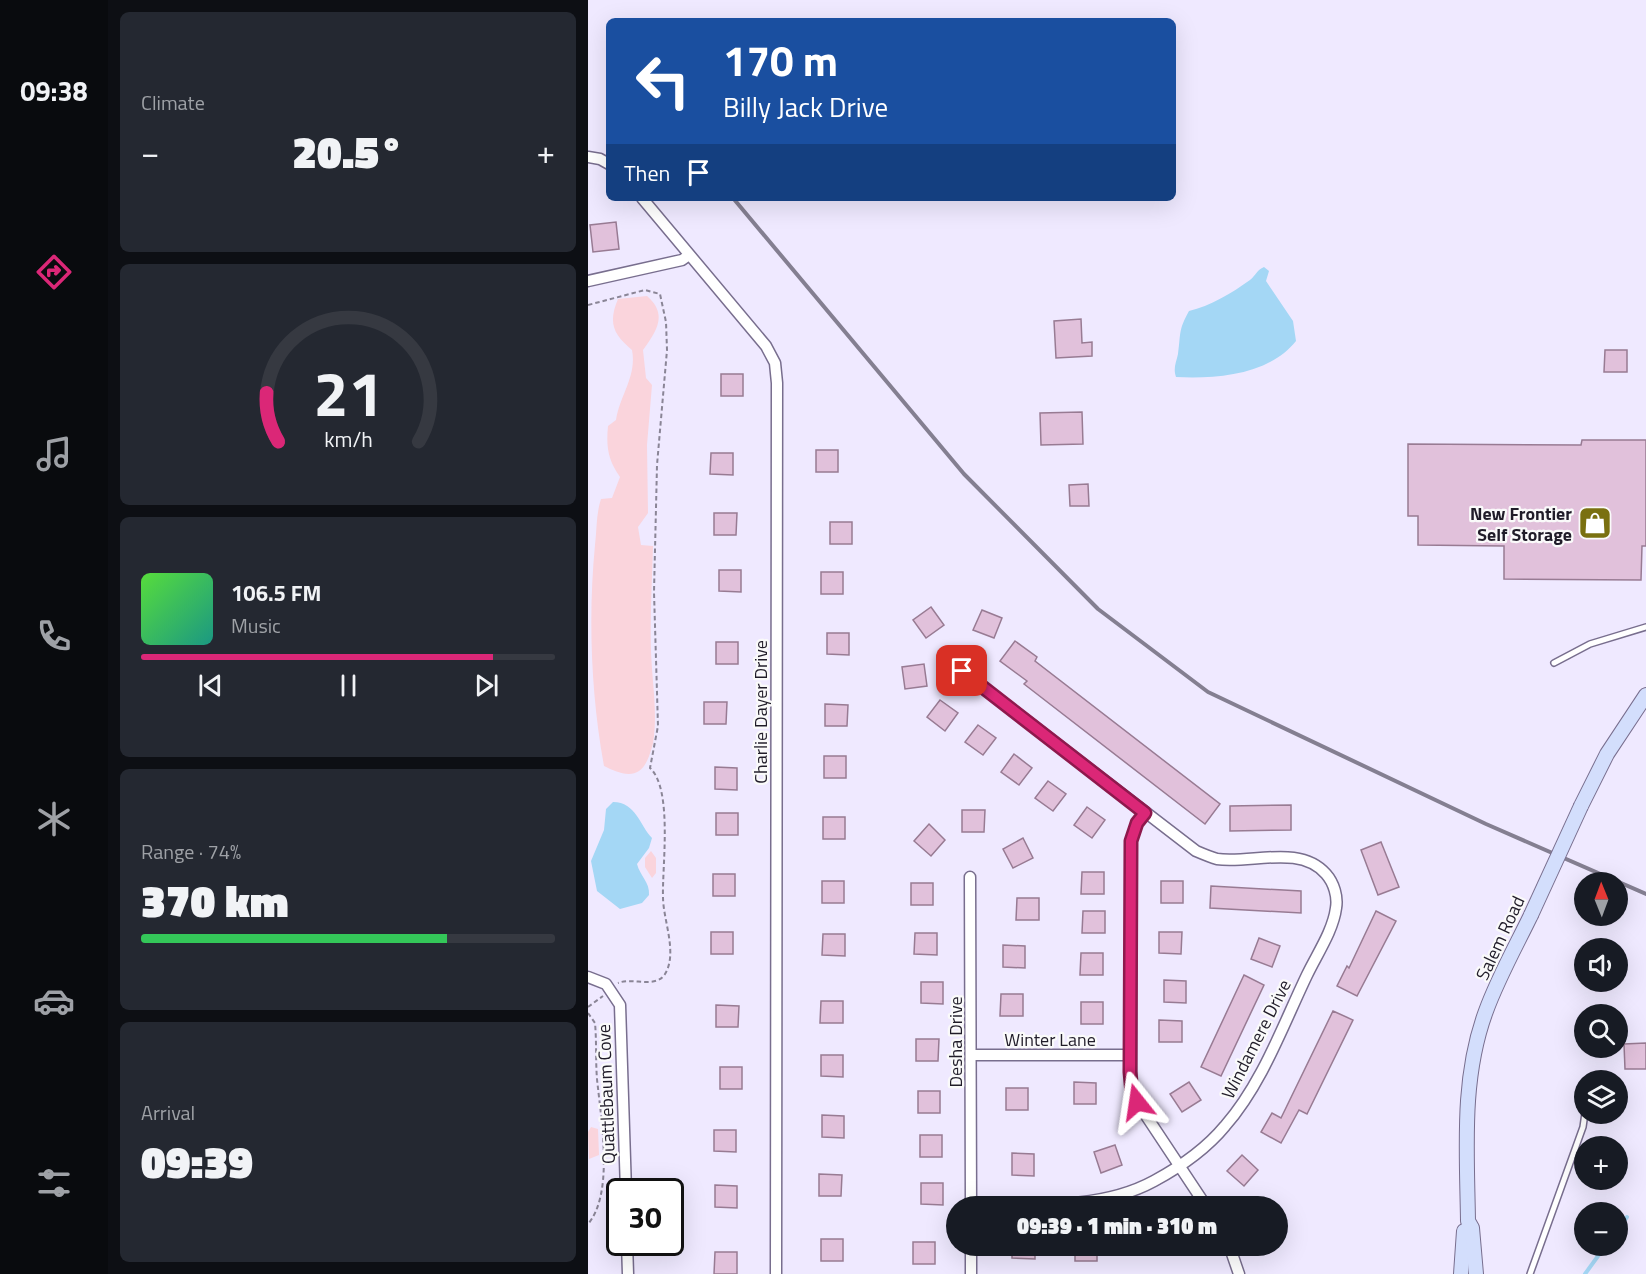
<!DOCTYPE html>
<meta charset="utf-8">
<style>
:root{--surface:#171b24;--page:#242831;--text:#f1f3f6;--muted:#9ea1a6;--line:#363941;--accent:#db2777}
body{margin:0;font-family:"Titillium Web",sans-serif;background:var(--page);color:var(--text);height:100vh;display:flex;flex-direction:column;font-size:22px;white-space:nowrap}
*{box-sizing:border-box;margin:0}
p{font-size:20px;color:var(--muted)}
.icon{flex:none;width:33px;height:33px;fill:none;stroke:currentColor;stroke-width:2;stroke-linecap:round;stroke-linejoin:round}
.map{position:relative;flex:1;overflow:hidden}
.side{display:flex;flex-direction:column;gap:12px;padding:12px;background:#0d0f14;width:480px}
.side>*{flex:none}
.hud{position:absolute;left:18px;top:18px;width:570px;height:183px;border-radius:9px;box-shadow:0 6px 24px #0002;background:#1a4fa0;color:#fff;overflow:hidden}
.needle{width:39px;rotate:359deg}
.buttons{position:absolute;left:986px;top:872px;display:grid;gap:12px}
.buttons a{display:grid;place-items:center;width:54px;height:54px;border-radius:50%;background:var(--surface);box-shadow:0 6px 24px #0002;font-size:30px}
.speed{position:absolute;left:18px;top:1178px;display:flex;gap:12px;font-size:30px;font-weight:700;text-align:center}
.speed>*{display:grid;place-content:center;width:78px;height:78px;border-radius:50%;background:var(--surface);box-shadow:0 6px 24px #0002;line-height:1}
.speed .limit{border:3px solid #111;border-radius:9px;background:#fff;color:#111}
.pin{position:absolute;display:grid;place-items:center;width:51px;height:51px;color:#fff;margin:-26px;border-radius:12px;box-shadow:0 3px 9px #0006}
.me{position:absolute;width:66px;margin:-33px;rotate:345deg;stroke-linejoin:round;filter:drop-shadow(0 0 4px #0008)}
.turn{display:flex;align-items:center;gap:21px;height:126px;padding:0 18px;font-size:27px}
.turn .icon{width:78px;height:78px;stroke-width:2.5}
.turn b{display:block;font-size:42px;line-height:51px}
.then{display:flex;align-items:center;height:57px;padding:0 18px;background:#0003;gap:12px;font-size:22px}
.big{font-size:45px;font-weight:800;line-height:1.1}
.side .tile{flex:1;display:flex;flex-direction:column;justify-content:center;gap:9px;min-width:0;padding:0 21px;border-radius:9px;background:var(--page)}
.side .dial{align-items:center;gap:0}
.dial svg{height:156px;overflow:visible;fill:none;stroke:var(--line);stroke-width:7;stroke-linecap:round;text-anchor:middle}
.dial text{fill:var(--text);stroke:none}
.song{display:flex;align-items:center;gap:18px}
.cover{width:72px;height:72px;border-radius:9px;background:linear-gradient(135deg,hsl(110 70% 55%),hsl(170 70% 35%))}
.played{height:6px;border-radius:3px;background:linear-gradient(90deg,var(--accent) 85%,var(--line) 85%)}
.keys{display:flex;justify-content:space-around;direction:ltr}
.heat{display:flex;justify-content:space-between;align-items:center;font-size:33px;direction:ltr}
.charge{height:9px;border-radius:4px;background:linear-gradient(90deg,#34c759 74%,var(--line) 0)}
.trip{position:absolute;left:358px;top:1196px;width:342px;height:60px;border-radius:30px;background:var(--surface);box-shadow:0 6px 24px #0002;font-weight:800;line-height:60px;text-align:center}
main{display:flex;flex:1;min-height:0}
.menu{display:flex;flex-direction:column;width:108px;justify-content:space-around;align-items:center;background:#090b0e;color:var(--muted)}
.menu .icon{width:42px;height:42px}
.menu .active{color:var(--accent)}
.menu b{font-size:27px;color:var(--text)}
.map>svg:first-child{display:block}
.green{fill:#fad4dc}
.water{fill:#a4d7f5}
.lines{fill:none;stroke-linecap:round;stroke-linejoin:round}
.stream{stroke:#a4d7f5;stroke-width:4}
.building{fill:#e1c1db;stroke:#987b93;stroke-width:1.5}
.lane-casing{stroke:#786e8e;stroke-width:8}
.street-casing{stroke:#786e8e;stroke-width:13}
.secondary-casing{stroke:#786e8e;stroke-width:16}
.path{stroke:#8a8596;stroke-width:2;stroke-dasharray:4.5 3;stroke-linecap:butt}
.lane{stroke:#fff;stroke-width:5}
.street{stroke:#fff;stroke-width:10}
.secondary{stroke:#d3defc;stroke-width:14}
.rail{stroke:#847f91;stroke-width:4}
.secondary-bridge-casing{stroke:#786e8e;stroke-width:16;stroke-linecap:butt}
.secondary-bridge{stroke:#d3defc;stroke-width:14}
.route-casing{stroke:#8e194d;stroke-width:15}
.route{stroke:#db2777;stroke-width:10}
.labels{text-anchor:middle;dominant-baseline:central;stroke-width:4.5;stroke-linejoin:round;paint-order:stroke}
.poi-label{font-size:18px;font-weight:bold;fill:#201c29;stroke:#fafafa;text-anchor:end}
.street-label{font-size:18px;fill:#201c29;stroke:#fafafa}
</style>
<main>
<nav class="menu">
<b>09:38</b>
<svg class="icon active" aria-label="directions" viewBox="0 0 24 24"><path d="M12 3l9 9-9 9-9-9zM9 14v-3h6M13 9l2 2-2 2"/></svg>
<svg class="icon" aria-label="music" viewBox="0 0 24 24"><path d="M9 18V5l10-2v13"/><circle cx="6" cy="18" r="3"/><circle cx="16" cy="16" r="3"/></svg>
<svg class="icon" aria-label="phone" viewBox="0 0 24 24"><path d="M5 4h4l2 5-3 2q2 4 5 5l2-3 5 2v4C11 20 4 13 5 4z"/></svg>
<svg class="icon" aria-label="climate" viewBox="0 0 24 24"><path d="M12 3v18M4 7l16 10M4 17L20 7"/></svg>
<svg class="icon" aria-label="car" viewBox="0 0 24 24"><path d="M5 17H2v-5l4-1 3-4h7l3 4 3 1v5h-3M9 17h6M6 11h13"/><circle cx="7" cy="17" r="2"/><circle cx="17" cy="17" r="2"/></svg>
<svg class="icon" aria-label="filters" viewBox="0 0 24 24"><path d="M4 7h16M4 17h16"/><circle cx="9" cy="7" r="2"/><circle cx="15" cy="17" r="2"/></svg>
</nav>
<section class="side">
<div class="tile"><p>Climate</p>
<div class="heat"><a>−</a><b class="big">20.5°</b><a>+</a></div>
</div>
<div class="tile dial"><svg viewBox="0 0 100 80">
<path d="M14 69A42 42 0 1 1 86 69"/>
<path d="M14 69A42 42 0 0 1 8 44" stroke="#db2777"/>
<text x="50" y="56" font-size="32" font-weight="700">21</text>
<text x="50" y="72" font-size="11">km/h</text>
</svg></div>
<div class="tile">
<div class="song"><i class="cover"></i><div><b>106.5 FM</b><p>Music</p></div></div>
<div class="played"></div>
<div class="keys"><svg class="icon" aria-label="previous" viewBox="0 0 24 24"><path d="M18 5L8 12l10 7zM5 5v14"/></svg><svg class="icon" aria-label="pause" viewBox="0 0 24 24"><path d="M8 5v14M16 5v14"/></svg><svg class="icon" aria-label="next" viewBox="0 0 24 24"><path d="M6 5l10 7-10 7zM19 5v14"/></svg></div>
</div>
<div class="tile"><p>Range · 74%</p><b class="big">370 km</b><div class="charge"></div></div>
<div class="tile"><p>Arrival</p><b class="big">09:39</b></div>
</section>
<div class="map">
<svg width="1058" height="1274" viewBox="0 0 1058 1274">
<rect width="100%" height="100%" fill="#efe9ff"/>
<g class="green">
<path d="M 59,296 C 80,314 69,331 55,350 L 58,378 L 64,385 L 59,445 L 60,513 L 50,527 L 53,545 L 65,546 C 64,581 62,616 63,651 C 64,681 70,713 65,743 C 63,751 59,766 51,771 C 41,778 26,771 16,766 C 3,695 0,617 7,545 C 9,529 8,514 13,499 L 24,498 L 32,477 C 20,460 18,447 20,426 L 28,420 C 32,395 49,376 44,350 C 25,334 20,323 30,299 Z"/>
<polygon points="63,851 68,858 68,873 64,878 57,867 57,858"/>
<polygon points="3,1127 10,1129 11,1155 1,1159 0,1132"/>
</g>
<g class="water">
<path d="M 676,267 L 681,271 L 678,281 L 705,321 L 708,341 C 681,375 628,379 588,377 C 585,368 588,363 590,354 C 593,333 590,331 601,311 C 622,306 644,293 662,280 C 668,275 669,270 676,267 Z"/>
<path d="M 25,802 C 48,802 52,826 64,838 L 61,848 L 49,864 C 52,876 62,882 61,895 L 54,903 L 32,909 L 9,891 L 3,861 L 16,830 L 18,809 Z"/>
</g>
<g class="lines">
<g class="stream">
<polyline points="1029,1230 1039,1217"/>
<polyline points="997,1274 1018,1245"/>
</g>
</g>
<g class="building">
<polygon points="28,222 31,249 5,252 2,225"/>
<polygon points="493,319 494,343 504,342 504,356 468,358 466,321"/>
<polygon points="1017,350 1039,350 1039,372 1016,372"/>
<rect x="133" y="374" width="22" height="22"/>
<polygon points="494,412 495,444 453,445 452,413"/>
<polygon points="994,440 1058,440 1058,546 1054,546 1053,580 916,579 916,546 830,545 830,516 820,516 820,444 993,445"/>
<rect x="228" y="450" width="22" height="22"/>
<polygon points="123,453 145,453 145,475 122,474"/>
<polygon points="500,484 501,506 482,506 481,485"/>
<polygon points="126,513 149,513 148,535 126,535"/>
<rect x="242" y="522" width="22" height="22"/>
<polygon points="131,570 153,570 153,592 131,591"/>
<rect x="233" y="572" width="22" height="22"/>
<polygon points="343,607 356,625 338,638 325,620"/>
<polygon points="394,610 414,618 406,638 385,630"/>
<polygon points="239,633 261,633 261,655 239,654"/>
<polygon points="427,641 449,657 447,661 632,804 617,824 436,684 439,681 412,661"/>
<rect x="128" y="642" width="22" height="22"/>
<polygon points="336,664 339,686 317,689 314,667"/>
<polygon points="352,700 370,713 357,731 339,717"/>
<polygon points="116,702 139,702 138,724 116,724"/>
<polygon points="237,704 260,705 259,726 237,726"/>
<polygon points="390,725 408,738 395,755 377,742"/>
<polygon points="426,754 444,768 431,785 413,772"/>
<rect x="236" y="756" width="22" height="22"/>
<polygon points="127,767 149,768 149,790 127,789"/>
<polygon points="460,781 478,794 465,811 447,798"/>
<polygon points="703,805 703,830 642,831 642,806"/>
<polygon points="499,807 517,820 504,838 486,825"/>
<polygon points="374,810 397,810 396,832 374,832"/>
<rect x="128" y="813" width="22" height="22"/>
<rect x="235" y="817" width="22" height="22"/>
<polygon points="341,824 357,840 343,856 326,841"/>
<polygon points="435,838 445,858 425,868 415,849"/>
<polygon points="793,842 811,887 790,895 773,850"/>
<polygon points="494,872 516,872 516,894 493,894"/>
<rect x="125" y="874" width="22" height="22"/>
<rect x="234" y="881" width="22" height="22"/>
<rect x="573" y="881" width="22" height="22"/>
<rect x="323" y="883" width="22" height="22"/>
<polygon points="623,886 713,891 713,913 622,908"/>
<polygon points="429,898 451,898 451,920 428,920"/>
<polygon points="495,911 517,911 517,933 494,933"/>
<polygon points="788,911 808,921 769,996 749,986 759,966 761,968"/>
<rect x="123" y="932" width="22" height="22"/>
<polygon points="571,932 594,932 593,954 571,953"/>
<polygon points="327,933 349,933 349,955 326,954"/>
<polygon points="235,934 257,934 257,956 234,955"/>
<polygon points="671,938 692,946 684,967 663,959"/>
<polygon points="415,945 437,946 437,968 415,967"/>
<polygon points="493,953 515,953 515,975 492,975"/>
<polygon points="656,975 676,985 633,1076 613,1067"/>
<polygon points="576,980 598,981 598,1003 576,1002"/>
<polygon points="333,982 355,982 355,1004 333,1003"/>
<polygon points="413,994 435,994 435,1016 412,1016"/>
<polygon points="233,1001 255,1001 255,1023 232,1023"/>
<rect x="493" y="1002" width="22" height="22"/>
<polygon points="128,1005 151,1006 150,1027 128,1027"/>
<polygon points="745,1011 765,1020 719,1114 711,1110 693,1143 673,1132 684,1113 693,1118"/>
<polygon points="571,1020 594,1021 594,1042 571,1042"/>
<polygon points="328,1039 351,1039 350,1061 328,1061"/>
<polygon points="1058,1043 1058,1069 1037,1069 1036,1044"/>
<polygon points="233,1055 255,1055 255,1077 233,1076"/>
<rect x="132" y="1067" width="22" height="22"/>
<polygon points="486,1082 508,1083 508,1104 486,1104"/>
<polygon points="601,1082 613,1100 594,1112 582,1094"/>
<rect x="418" y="1088" width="22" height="22"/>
<rect x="330" y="1091" width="22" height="22"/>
<polygon points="234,1115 256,1116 256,1138 234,1137"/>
<polygon points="126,1130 148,1130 148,1152 126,1151"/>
<rect x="332" y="1135" width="22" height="22"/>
<polygon points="527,1145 534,1165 513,1173 506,1152"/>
<polygon points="424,1153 446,1154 446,1176 424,1175"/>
<polygon points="654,1155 670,1170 656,1186 639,1171"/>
<polygon points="231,1174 254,1175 253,1196 231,1196"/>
<polygon points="333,1183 355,1183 355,1205 333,1204"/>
<polygon points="127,1185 149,1186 149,1208 127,1207"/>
<rect x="233" y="1239" width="22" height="22"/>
<rect x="325" y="1242" width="22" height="22"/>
<polygon points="424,1245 447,1245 447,1259 424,1258"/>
<rect x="487" y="1245" width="22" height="16"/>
<polygon points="127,1252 149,1252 149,1274 126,1274"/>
</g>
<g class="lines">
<defs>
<g id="lane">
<polyline points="966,663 1002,644 1058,627"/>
<polyline points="942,1274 995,1127 997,1113"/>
</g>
<g id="street">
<polyline points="0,157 12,159 21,164"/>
<polyline points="54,198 178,346 187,363 189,383 188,1274"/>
<polyline points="0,281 94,260 101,255"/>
<path d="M 374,671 L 608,851 C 615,854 622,857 629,859 C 663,864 712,844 738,874 C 746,883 750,897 748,908 C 745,931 729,954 719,975 C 695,1025 674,1084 637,1126 C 618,1149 592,1167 566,1181 C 511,1211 443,1204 383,1204"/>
<polyline points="557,813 549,823 543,841 543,1085 549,1102 618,1206"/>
<polyline points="382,877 383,1206"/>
<polyline points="0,977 18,984 32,1005 38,1191"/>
<polyline points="383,1055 541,1055"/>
<polyline points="39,1242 40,1274"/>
<polyline points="641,1245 651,1274"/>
<polyline points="383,1274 383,1245"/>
</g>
<g id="secondary">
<polyline points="993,806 1019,754 1058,695"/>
<polyline points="873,1274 876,1231"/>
<path d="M 888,1274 L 884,1228 L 880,1221 C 879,1150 873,1078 898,1011 C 910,978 928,946 943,915"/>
</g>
</defs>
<use href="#lane" class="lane-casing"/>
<use href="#street" class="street-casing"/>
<use href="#secondary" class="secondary-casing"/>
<g class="path">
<path d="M 0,305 L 57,290 L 72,294 L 78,322 L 79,350 L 69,465 L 66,592 L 70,726 L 62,768 C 85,789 74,867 75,897 C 75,920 90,953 77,974 C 68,989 44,977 30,983"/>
<polyline points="0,1007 15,996"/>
<path d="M 0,1013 L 7,1023 C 9,1045 7,1067 10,1088 C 14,1125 25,1195 0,1224"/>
</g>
<use href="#lane" class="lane"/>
<use href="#street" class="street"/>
<use href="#secondary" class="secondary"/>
<polyline class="rail" points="145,198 376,474 510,609 620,692 898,824 1058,894"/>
<defs>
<polyline id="secondary-bridge" points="943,915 993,806"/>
</defs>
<use href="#secondary-bridge" class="secondary-bridge-casing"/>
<use href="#secondary-bridge" class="secondary-bridge"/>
</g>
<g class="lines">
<defs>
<polyline id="route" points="374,671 557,813 549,823 543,841 542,1072 544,1093 549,1102"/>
</defs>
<use href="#route" class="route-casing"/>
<use href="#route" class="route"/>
</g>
<defs>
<symbol id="shop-square" viewBox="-11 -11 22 22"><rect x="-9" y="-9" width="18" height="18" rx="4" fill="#7a7010" stroke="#fafafa"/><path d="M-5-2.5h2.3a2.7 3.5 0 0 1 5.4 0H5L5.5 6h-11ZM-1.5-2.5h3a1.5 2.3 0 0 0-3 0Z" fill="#fff"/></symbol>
</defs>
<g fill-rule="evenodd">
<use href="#shop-square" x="988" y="504" width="38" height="38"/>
</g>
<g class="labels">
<g class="poi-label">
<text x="984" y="513">New Frontier<tspan x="984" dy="21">Self Storage</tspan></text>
</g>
<g class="street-label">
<text transform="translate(172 712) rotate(-90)">Charlie Dayer Drive</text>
<text transform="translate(912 938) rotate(-65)">Salem Road</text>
<text x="462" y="1039">Winter Lane</text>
<text transform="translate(668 1039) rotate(-63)">Windamere Drive</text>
<text transform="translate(367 1042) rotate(-90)">Desha Drive</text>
<text transform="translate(18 1094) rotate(-92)">Quattlebaum Cove</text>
</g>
</g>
</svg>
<div class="buttons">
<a><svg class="needle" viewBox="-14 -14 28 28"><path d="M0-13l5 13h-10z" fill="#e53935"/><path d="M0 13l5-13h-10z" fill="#9ea1a6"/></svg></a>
<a><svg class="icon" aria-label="sound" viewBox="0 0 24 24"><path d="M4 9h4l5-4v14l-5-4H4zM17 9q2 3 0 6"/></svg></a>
<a><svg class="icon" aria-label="search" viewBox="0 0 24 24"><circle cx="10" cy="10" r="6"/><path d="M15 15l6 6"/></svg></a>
<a><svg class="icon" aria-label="layers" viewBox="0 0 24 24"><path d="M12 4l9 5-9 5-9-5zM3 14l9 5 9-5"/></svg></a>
<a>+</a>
<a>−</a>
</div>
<div class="speed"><div class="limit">30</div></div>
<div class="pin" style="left:374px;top:671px;background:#d93025"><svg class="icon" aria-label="arrive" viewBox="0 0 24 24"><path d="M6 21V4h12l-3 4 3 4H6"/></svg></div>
<svg class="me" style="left:549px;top:1102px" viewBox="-20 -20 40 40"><path d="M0-17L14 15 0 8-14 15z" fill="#db2777" stroke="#fff" stroke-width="4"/></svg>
<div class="trip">09:39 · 1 min · 310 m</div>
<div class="hud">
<div class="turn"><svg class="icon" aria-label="left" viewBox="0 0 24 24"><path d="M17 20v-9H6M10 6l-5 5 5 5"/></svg><div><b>170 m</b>Billy Jack Drive</div></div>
<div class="then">Then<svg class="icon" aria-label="arrive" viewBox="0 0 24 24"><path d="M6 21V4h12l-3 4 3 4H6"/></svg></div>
</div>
</div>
</main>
